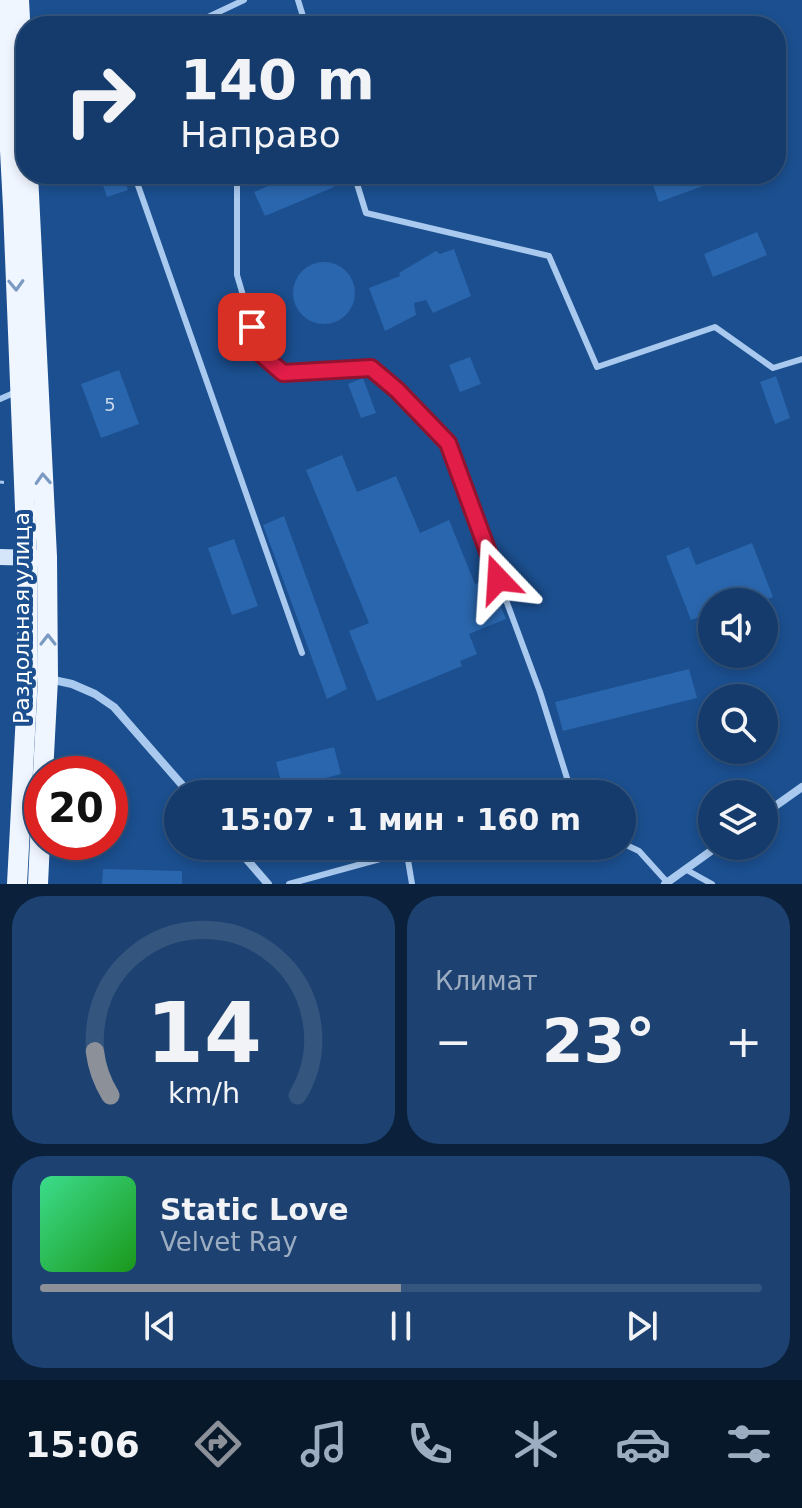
<!DOCTYPE html>
<html lang="ru">
<meta charset="utf-8">
<style>
:root{--surface:#143b6b;--page:#1d4271;--text:#f1f3f6;--muted:#9dadc1;--line:#33557e;--accent:#8c9099}
body{margin:0;font-family:"DejaVu Sans",sans-serif;background:var(--page);color:var(--text);height:100vh;display:flex;flex-direction:column;font-size:30px;white-space:nowrap}
*{box-sizing:border-box;margin:0}
p{font-size:26px;color:var(--muted)}
.icon{flex:none;width:44px;height:44px;fill:none;stroke:currentColor;stroke-width:2;stroke-linecap:round;stroke-linejoin:round}
.map{position:relative;height:884px;overflow:hidden}
.drawer{display:flex;flex-direction:column;gap:12px;padding:12px;background:#0b203b;flex:1}
.drawer>*{flex:none}
.hud{position:absolute;left:16px;top:16px;width:770px;height:168px;border-radius:32px;box-shadow:0 4px 12px #0003,0 0 0 2px var(--line);background:#143b6b;color:var(--text);overflow:hidden}
.tools{position:absolute;left:698px;top:588px;display:grid;gap:16px}
.tools a{display:grid;place-items:center;width:80px;height:80px;border-radius:50%;background:var(--surface);box-shadow:0 4px 12px #0003,0 0 0 2px var(--line);font-size:40px}
.speed{position:absolute;left:24px;top:756px;display:flex;gap:16px;font-size:40px;font-weight:700;text-align:center}
.speed>*{display:grid;place-content:center;width:104px;height:104px;border-radius:50%;background:var(--surface);box-shadow:0 4px 12px #0003,0 0 0 2px var(--line);line-height:1}
.speed .limit{border:12px solid #d22;background:#fff;color:#111}
.pin{position:absolute;display:grid;place-items:center;width:68px;height:68px;color:#fff;margin:-34px;border-radius:16px;box-shadow:0 4px 12px #0006}
.me{position:absolute;width:88px;margin:-44px;rotate:340deg;stroke-linejoin:round;filter:drop-shadow(0 0 6px #0008)}
.turn{display:flex;align-items:center;gap:28px;height:168px;padding:0 32px;font-size:36px}
.turn .icon{width:104px;height:104px;stroke-width:2.5}
.turn b{display:block;font-size:56px;line-height:68px}
.big{font-size:60px;font-weight:800;line-height:1.1}
.drawer .tile{flex:1;display:flex;flex-direction:column;justify-content:center;gap:12px;min-width:0;padding:0 28px;border-radius:32px;background:var(--page)}
.drawer .dial{align-items:center;gap:0}
.dial svg{height:208px;overflow:visible;fill:none;stroke:var(--line);stroke-width:7;stroke-linecap:round;text-anchor:middle}
.dial text{fill:var(--text);stroke:none}
.song{display:flex;align-items:center;gap:24px}
.cover{width:96px;height:96px;border-radius:12px;background:linear-gradient(135deg,hsl(150 70% 55%),hsl(120 70% 35%))}
.played{height:8px;border-radius:4px;background:linear-gradient(90deg,var(--accent) 50%,var(--line) 50%)}
.keys{display:flex;justify-content:space-around;direction:ltr}
.heat{display:flex;justify-content:space-between;align-items:center;font-size:44px;direction:ltr}
.drawer .tiles{flex:1;display:grid;gap:12px;grid-template-columns:1fr 1fr}
.tile:last-child{grid-column:span 2}
.trip{position:absolute;left:164px;top:780px;width:472px;height:80px;border-radius:40px;background:var(--surface);box-shadow:0 4px 12px #0003,0 0 0 2px var(--line);font-weight:800;line-height:80px;text-align:center}
.dock{display:flex;height:128px;justify-content:space-around;align-items:center;background:#08182b;color:var(--muted)}
.dock .icon{width:56px;height:56px}
.dock .selected{color:var(--accent)}
.dock b{font-size:36px;color:var(--text)}
.map>svg:first-child{display:block}
.building{fill:#2a66ad}
.lines{fill:none;stroke-linecap:round;stroke-linejoin:round}
.path{stroke:#a9c9ee;stroke-width:3;stroke-dasharray:4 6;stroke-linecap:butt}
.lane{stroke:#a9c9ee;stroke-width:6}
.street{stroke:#a9c9ee;stroke-width:8}
.secondary{stroke:#d6e6fa;stroke-width:16}
.primary{stroke:#f0f6ff;stroke-width:20}
.oneway{stroke:#7b9ac1}
.route-casing{stroke:#92132f;stroke-width:20}
.route{stroke:#e11d48;stroke-width:14}
.labels{text-anchor:middle;dominant-baseline:central;stroke-width:8;stroke-linejoin:round;paint-order:stroke}
.number-label{font-size:18px;fill:#cad9ea}
.street-label{font-size:22px;fill:#fff;stroke:#1b4f8f}
</style>
<div class="map">
<svg width="802" height="884" viewBox="0 0 802 884">
<rect width="100%" height="100%" fill="#1b4f8f"/>
<g class="building">
<polygon points="99,174 123,174 128,190 107,197"/>
<polygon points="296,174 329,174 334,187 265,216 254,192"/>
<polygon points="649,174 727,174 728,177 659,202"/>
<polygon points="757,232 767,255 713,277 704,254"/>
<polygon points="454,249 471,296 433,313 426,300 414,303 416,315 385,331 369,288 400,276 399,273 436,251 440,254"/>
<circle cx="324" cy="293" r="31"/>
<polygon points="470,357 481,384 460,392 449,365"/>
<polygon points="119,370 139,424 101,438 81,384"/>
<polygon points="776,376 790,418 775,424 760,382"/>
<polygon points="363,378 376,413 361,418 348,384"/>
<polygon points="342,455 357,492 396,476 420,533 449,520 475,584 489,578 506,619 469,634 477,654 460,661 462,666 377,701 349,631 369,623 306,470"/>
<polygon points="284,516 347,689 327,699 263,525"/>
<polygon points="234,539 258,606 232,615 208,548"/>
<polygon points="752,543 773,597 761,602 712,602 712,612 691,620 666,556 689,547 696,565"/>
<polygon points="689,669 697,698 563,731 555,702"/>
<polygon points="334,747 341,774 283,789 276,762"/>
<polygon points="302,846 336,846 336,847 305,855"/>
<polygon points="103,869 182,871 182,884 102,884"/>
</g>
<g class="lines">
<polyline class="path" points="0,482 8,483"/>
<g class="lane">
<polyline points="298,0 306,26"/>
<polyline points="189,26 244,0"/>
<polyline points="134,174 302,653"/>
<polyline points="237,174 237,275 260,353 283,373 371,368 397,390 448,443 540,692 572,794"/>
<polyline points="354,174 366,213 549,256 597,367 715,327 773,368 802,359"/>
<polyline points="0,399 16,392"/>
<polyline points="622,843 639,851 667,882"/>
<polyline points="685,869 712,884"/>
<polyline points="289,884 391,856 402,856 408,860 412,884"/>
</g>
<g class="street">
<polyline points="49,679 72,684 95,694 114,707 190,794"/>
<polyline points="764,814 802,787"/>
<polyline points="235,846 268,884"/>
<polyline points="665,884 718,846"/>
</g>
<polyline class="secondary" points="0,557 38,558"/>
<g class="primary">
<polyline points="2,0 13,207 27,558 28,676 17,884"/>
<polyline points="19,0 26,132"/>
<polyline points="28,174 47,557 48,679 43,774"/>
<polyline points="38,884 42,798"/>
</g>
</g>
<defs><path id="oneway-chevron" d="M-2-3.5L2.5 0L-2 3.5" fill="none" stroke-width="1.6" stroke-linecap="round" stroke-linejoin="round" transform="scale(2)"/></defs>
<g class="oneway">
<use href="#oneway-chevron" transform="translate(16 285) rotate(88)"/>
<use href="#oneway-chevron" transform="translate(43 479) rotate(-93)"/>
<use href="#oneway-chevron" transform="translate(48 640) rotate(-90)"/>
</g>
<g class="lines">
<defs>
<polyline id="route" points="252,327 260,353 283,373 371,368 397,390 448,443 498,579"/>
</defs>
<use href="#route" class="route-casing"/>
<use href="#route" class="route"/>
</g>
<g class="labels">
<g class="number-label">
<text x="110" y="404">5</text>
</g>
<g class="street-label">
<text transform="translate(21 618) rotate(-90)">Раздольная улица</text>
</g>
</g>
</svg>
<div class="tools">
<a><svg class="icon" aria-label="sound" viewBox="0 0 24 24"><path d="M4 9h4l5-4v14l-5-4H4zM17 9q2 3 0 6"/></svg></a>
<a><svg class="icon" aria-label="search" viewBox="0 0 24 24"><circle cx="10" cy="10" r="6"/><path d="M15 15l6 6"/></svg></a>
<a><svg class="icon" aria-label="layers" viewBox="0 0 24 24"><path d="M12 4l9 5-9 5-9-5zM3 14l9 5 9-5"/></svg></a>
</div>
<div class="speed"><div class="limit">20</div></div>
<div class="pin" style="left:252px;top:327px;background:#d93025"><svg class="icon" aria-label="arrive" viewBox="0 0 24 24"><path d="M6 21V4h12l-3 4 3 4H6"/></svg></div>
<svg class="me" style="left:498px;top:579px" viewBox="-20 -20 40 40"><path d="M0-17L14 15 0 8-14 15z" fill="#e11d48" stroke="#fff" stroke-width="4"/></svg>
<div class="trip">15:07 · 1 мин · 160 m</div>
<div class="hud">
<div class="turn"><svg class="icon" aria-label="right" viewBox="0 0 24 24"><path d="M7 20v-9h11M14 6l5 5-5 5"/></svg><div><b>140 m</b>Направо</div></div>
</div>
</div>
<section class="drawer">
<div class="tiles">
<div class="tile dial"><svg viewBox="0 0 100 80">
<path d="M14 69A42 42 0 1 1 86 69"/>
<path d="M14 69A42 42 0 0 1 8 52" stroke="#8c9099"/>
<text x="50" y="56" font-size="32" font-weight="700">14</text>
<text x="50" y="72" font-size="11">km/h</text>
</svg></div>
<div class="tile"><p>Климат</p>
<div class="heat"><a>−</a><b class="big">23°</b><a>+</a></div>
</div>
<div class="tile">
<div class="song"><i class="cover"></i><div><b>Static Love</b><p>Velvet Ray</p></div></div>
<div class="played"></div>
<div class="keys"><svg class="icon" aria-label="previous" viewBox="0 0 24 24"><path d="M18 5L8 12l10 7zM5 5v14"/></svg><svg class="icon" aria-label="pause" viewBox="0 0 24 24"><path d="M8 5v14M16 5v14"/></svg><svg class="icon" aria-label="next" viewBox="0 0 24 24"><path d="M6 5l10 7-10 7zM19 5v14"/></svg></div>
</div>
</div>
</section>
<nav class="dock">
<b>15:06</b>
<svg class="icon selected" aria-label="directions" viewBox="0 0 24 24"><path d="M12 3l9 9-9 9-9-9zM9 14v-3h6M13 9l2 2-2 2"/></svg>
<svg class="icon" aria-label="music" viewBox="0 0 24 24"><path d="M9 18V5l10-2v13"/><circle cx="6" cy="18" r="3"/><circle cx="16" cy="16" r="3"/></svg>
<svg class="icon" aria-label="phone" viewBox="0 0 24 24"><path d="M5 4h4l2 5-3 2q2 4 5 5l2-3 5 2v4C11 20 4 13 5 4z"/></svg>
<svg class="icon" aria-label="climate" viewBox="0 0 24 24"><path d="M12 3v18M4 7l16 10M4 17L20 7"/></svg>
<svg class="icon" aria-label="car" viewBox="0 0 24 24"><path d="M5 17H2v-5l4-1 3-4h7l3 4 3 1v5h-3M9 17h6M6 11h13"/><circle cx="7" cy="17" r="2"/><circle cx="17" cy="17" r="2"/></svg>
<svg class="icon" aria-label="filters" viewBox="0 0 24 24"><path d="M4 7h16M4 17h16"/><circle cx="9" cy="7" r="2"/><circle cx="15" cy="17" r="2"/></svg>
</nav>
